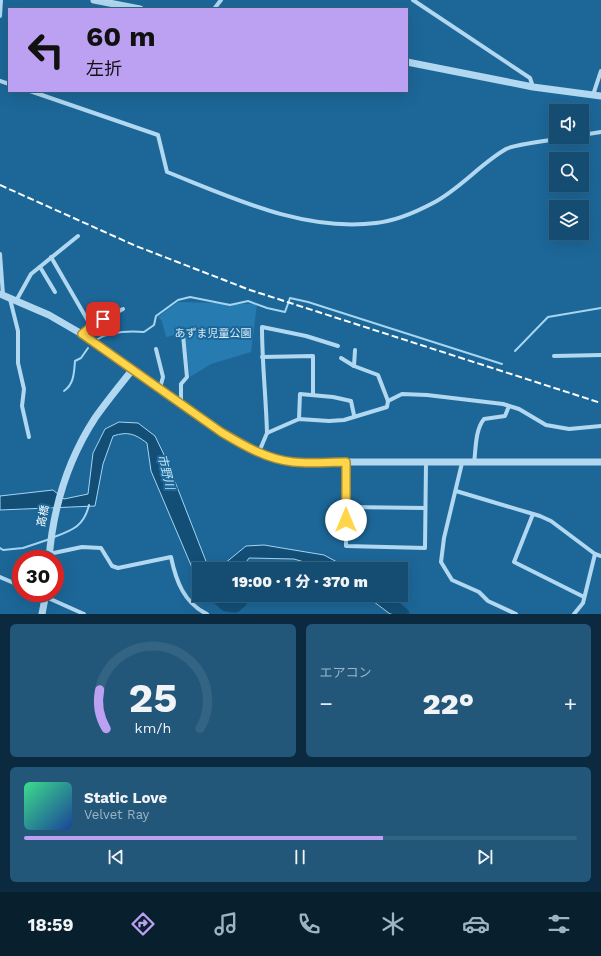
<!DOCTYPE html>
<html lang="ja">
<meta charset="utf-8">
<style>
:root{--surface:#154d72;--page:#22577a;--text:#f1f3f6;--muted:#9db4c4;--line:#346484;--accent:#bca0f2}
body{margin:0;font-family:"Work Sans","Noto Sans JP",sans-serif;background:var(--page);color:var(--text);height:100vh;display:flex;flex-direction:column;font-size:15px;white-space:nowrap}
*{box-sizing:border-box;margin:0}
p{font-size:13px;color:var(--muted)}
.icon{flex:none;width:22px;height:22px;fill:none;stroke:currentColor;stroke-width:2;stroke-linecap:round;stroke-linejoin:round}
.map{position:relative;height:614px;overflow:hidden}
.panel{display:flex;flex-direction:column;gap:10px;padding:10px;background:#0c2a3f;flex:1}
.panel>*{flex:none}
.hud{position:absolute;left:8px;top:8px;width:400px;height:84px;border-radius:0px;box-shadow:0 4px 16px #0002,0 0 0 1px var(--line);background:#bca0f2;color:#111;overflow:hidden}
.fabs{position:absolute;left:549px;top:104px;display:grid;gap:8px}
.fabs a{display:grid;place-items:center;width:40px;height:40px;border-radius:0px;background:var(--surface);box-shadow:0 4px 16px #0002,0 0 0 1px var(--line);font-size:20px}
.speed{position:absolute;left:12px;top:550px;display:flex;gap:8px;font-size:20px;font-weight:700;text-align:center}
.speed>*{display:grid;place-content:center;width:52px;height:52px;border-radius:50%;background:var(--surface);box-shadow:0 4px 16px #0002,0 0 0 1px var(--line);line-height:1}
.speed .limit{border:6px solid #d22;background:#fff;color:#111}
.pin{position:absolute;display:grid;place-items:center;width:34px;height:34px;color:#fff;margin:-17px;border-radius:8px;box-shadow:0 2px 6px #0006}
.me{position:absolute;width:44px;margin:-22px;rotate:0deg;stroke-linejoin:round;filter:drop-shadow(0 0 3px #0008)}
.turn{display:flex;align-items:center;gap:14px;height:84px;padding:0 12px;font-size:18px}
.turn .icon{width:52px;height:52px;stroke-width:2.5}
.turn b{display:block;font-size:28px;line-height:34px}
.big{font-size:30px;font-weight:800;line-height:1.1}
.panel .widget{flex:1;display:flex;flex-direction:column;justify-content:center;gap:6px;min-width:0;padding:0 14px;border-radius:6px;background:var(--page)}
.panel .dial{align-items:center;gap:0}
.dial svg{height:104px;overflow:visible;fill:none;stroke:var(--line);stroke-width:7;stroke-linecap:round;text-anchor:middle}
.dial text{fill:var(--text);stroke:none}
.song{display:flex;align-items:center;gap:12px}
.cover{width:48px;height:48px;border-radius:6px;background:linear-gradient(135deg,hsl(150 70% 55%),hsl(220 70% 35%))}
.played{height:4px;border-radius:2px;background:linear-gradient(90deg,var(--accent) 65%,var(--line) 65%)}
.keys{display:flex;justify-content:space-around;direction:ltr}
.heat{display:flex;justify-content:space-between;align-items:center;font-size:22px;direction:ltr}
.panel .tiles{flex:1;display:grid;gap:10px;grid-template-columns:1fr 1fr}
.widget:last-child{grid-column:span 2}
.trip{position:absolute;left:192px;top:562px;width:216px;height:40px;border-radius:0px;background:var(--surface);box-shadow:0 4px 16px #0002,0 0 0 1px var(--line);font-weight:800;line-height:40px;text-align:center}
.menu{display:flex;height:64px;justify-content:space-around;align-items:center;background:#081f2e;color:var(--muted)}
.menu .icon{width:28px;height:28px}
.menu .selected{color:var(--accent)}
.menu b{font-size:18px;color:var(--text)}
.map>svg:first-child{display:block}
.green{fill:#267bb1}
.water{fill:#134e76;stroke:#a5d5f1}
.lines{fill:none;stroke-linecap:round;stroke-linejoin:round}
.stream{stroke:#a5d5f1;stroke-width:2}
.river{stroke:#134e76;stroke-width:13}
.minor{stroke:#b1d8f0;stroke-width:4}
.tertiary{stroke:#b1d8f0;stroke-width:7}
.rail{stroke:#fff;stroke-width:2;stroke-dasharray:7 3;stroke-linecap:butt}
.route-casing{stroke:#a68a30;stroke-width:10}
.route{stroke:#ffd54a;stroke-width:7}
.labels{text-anchor:middle;dominant-baseline:central;stroke-width:4;stroke-linejoin:round;paint-order:stroke}
.park-label{font-size:11px;fill:#d8eefb;stroke:#1c6798}
.street-label{font-size:11px;fill:#fff;stroke:#1c6798}
.water-label{font-size:12px;font-style:italic;fill:#bee1f6;stroke:#1c6798}
</style>
<div class="map">
<svg width="601" height="614" viewBox="0 0 601 614">
<rect width="100%" height="100%" fill="#1c6798"/>
<polygon class="green" points="178,302 257,304 251,352 211,364 190,377 184,333 166,337 162,321 158,317"/>
<g class="water">
<path d="M 119,422 L 138,423 L 155,436 L 167,461 L 209,569 L 199,569 L 199,584 L 151,471 L 147,443 C 135,434 128,431 113,436 L 103,464 L 95,506 L 0,510 L 0,496 L 53,490 L 64,499 L 88,494 L 93,453 L 105,429 Z"/>
<polygon points="264,545 324,555 350,569 328,569 294,559 249,558 241,569 213,569 224,564 246,546"/>
<polygon points="365,595 380,595 401,614 390,614"/>
</g>
<g class="lines">
<g class="stream">
<path d="M 98,339 C 111,331 129,331 144,332 L 154,325 L 156,316 L 178,300 L 190,297 L 230,305 L 248,301 L 267,308 L 285,312 L 290,298 L 308,302 L 502,364"/>
<polyline points="515,351 548,317 601,308"/>
<path d="M 64,391 C 74,384 74,373 75,361 L 81,358 L 88,348"/>
<path d="M 54,537 C 73,530 84,526 89,505"/>
<polyline points="0,548 3,550 23,548 50,539"/>
</g>
<g class="river">
<polyline points="215,595 226,605 235,606 241,601 241,595"/>
<polyline points="378,595 403,614"/>
</g>
<g class="minor">
<polyline points="413,0 530,78 533,87"/>
<polyline points="214,9 221,0"/>
<polyline points="0,16 1,0"/>
<polyline points="0,81 9,84"/>
<path d="M 30,91 L 158,135 L 167,172 C 233,198 303,232 376,223 C 395,221 416,212 433,203 C 460,189 480,164 506,149 C 515,144 558,139 571,137"/>
<polyline points="593,95 601,71"/>
<polyline points="582,135 601,132"/>
<polyline points="0,254 3,295"/>
<polyline points="51,257 91,326"/>
<polyline points="40,267 55,292"/>
<polyline points="10,299 18,331 18,363 24,389 22,406 29,437"/>
<polyline points="16,301 31,274 78,236"/>
<polyline points="82,334 93,325 123,309"/>
<polyline points="156,349 163,377 160,388"/>
<polyline points="355,350 354,366 378,375 388,401"/>
<polyline points="554,356 601,355"/>
<polyline points="262,357 313,356 313,395"/>
<polyline points="341,358 354,366"/>
<polyline points="181,403 181,384 187,377 183,335"/>
<polyline points="299,419 300,394 333,397 351,401 354,415"/>
<path d="M 267,433 C 266,397 262,363 262,327 L 306,336 L 338,346"/>
<polyline points="259,452 267,433 299,419 329,421 344,420 387,407 388,401 402,394 427,395 503,404 519,409 546,425 569,429 601,426"/>
<polyline points="346,462 346,546 425,548 426,463"/>
<polyline points="462,463 444,538 441,562 452,580 479,592 488,601 516,614"/>
<path d="M 474,463 C 476,449 475,430 484,419 L 505,416 L 509,406"/>
<polyline points="456,491 540,516 551,521 595,554 601,556"/>
<polyline points="346,507 425,508"/>
<polyline points="533,514 514,562 584,597"/>
<path d="M 49,554 L 82,547 L 101,548 L 112,566 L 118,568 L 171,557 C 176,581 184,603 207,614"/>
<polyline points="0,577 21,586"/>
<polyline points="37,593 84,614"/>
<polyline points="574,614 583,603 595,554"/>
</g>
<g class="tertiary">
<polyline points="94,0 140,9"/>
<polyline points="407,62 533,87 601,96"/>
<path d="M 0,294 L 49,315 L 87,337 L 221,432 C 245,446 266,457 293,462 L 601,462"/>
<path d="M 49,559 C 53,508 67,461 95,418 C 107,401 120,385 133,369"/>
<polyline points="42,614 46,593"/>
</g>
<polyline class="rail" points="0,185 136,246 250,290 601,403"/>
</g>
<g class="lines">
<defs>
<path id="route" d="M 103,319 L 93,325 L 82,334 L 221,432 C 243,445 266,459 293,462 C 310,464 328,462 346,462 L 346,520"/>
</defs>
<use href="#route" class="route-casing"/>
<use href="#route" class="route"/>
</g>
<g class="labels">
<g class="park-label">
<text x="213" y="333">あずま児童公園</text>
</g>
<g class="street-label">
<text transform="translate(43 516) rotate(-78)">高橋</text>
</g>
<g class="water-label">
<text transform="translate(166 472) rotate(76)">市野川</text>
</g>
</g>
</svg>
<div class="fabs">
<a><svg class="icon" aria-label="sound" viewBox="0 0 24 24"><path d="M4 9h4l5-4v14l-5-4H4zM17 9q2 3 0 6"/></svg></a>
<a><svg class="icon" aria-label="search" viewBox="0 0 24 24"><circle cx="10" cy="10" r="6"/><path d="M15 15l6 6"/></svg></a>
<a><svg class="icon" aria-label="layers" viewBox="0 0 24 24"><path d="M12 4l9 5-9 5-9-5zM3 14l9 5 9-5"/></svg></a>
</div>
<div class="speed"><div class="limit">30</div></div>
<div class="pin" style="left:103px;top:319px;background:#d93025"><svg class="icon" aria-label="arrive" viewBox="0 0 24 24"><path d="M6 21V4h12l-3 4 3 4H6"/></svg></div>
<svg class="me" style="left:346px;top:520px" viewBox="-20 -20 40 40"><circle r="19" fill="#fff"/><path d="M0-13L10 11 0 6-10 11z" fill="#ffd54a"/></svg>
<div class="trip">19:00 · 1 分 · 370 m</div>
<div class="hud">
<div class="turn"><svg class="icon" aria-label="left" viewBox="0 0 24 24"><path d="M17 20v-9H6M10 6l-5 5 5 5"/></svg><div><b>60 m</b>左折</div></div>
</div>
</div>
<section class="panel">
<div class="tiles">
<div class="widget dial"><svg viewBox="0 0 100 80">
<path d="M14 69A42 42 0 1 1 86 69"/>
<path d="M14 69A42 42 0 0 1 9 39" stroke="#bca0f2"/>
<text x="50" y="56" font-size="32" font-weight="700">25</text>
<text x="50" y="72" font-size="11">km/h</text>
</svg></div>
<div class="widget"><p>エアコン</p>
<div class="heat"><a>−</a><b class="big">22°</b><a>+</a></div>
</div>
<div class="widget">
<div class="song"><i class="cover"></i><div><b>Static Love</b><p>Velvet Ray</p></div></div>
<div class="played"></div>
<div class="keys"><svg class="icon" aria-label="previous" viewBox="0 0 24 24"><path d="M18 5L8 12l10 7zM5 5v14"/></svg><svg class="icon" aria-label="pause" viewBox="0 0 24 24"><path d="M8 5v14M16 5v14"/></svg><svg class="icon" aria-label="next" viewBox="0 0 24 24"><path d="M6 5l10 7-10 7zM19 5v14"/></svg></div>
</div>
</div>
</section>
<nav class="menu">
<b>18:59</b>
<svg class="icon selected" aria-label="directions" viewBox="0 0 24 24"><path d="M12 3l9 9-9 9-9-9zM9 14v-3h6M13 9l2 2-2 2"/></svg>
<svg class="icon" aria-label="music" viewBox="0 0 24 24"><path d="M9 18V5l10-2v13"/><circle cx="6" cy="18" r="3"/><circle cx="16" cy="16" r="3"/></svg>
<svg class="icon" aria-label="phone" viewBox="0 0 24 24"><path d="M5 4h4l2 5-3 2q2 4 5 5l2-3 5 2v4C11 20 4 13 5 4z"/></svg>
<svg class="icon" aria-label="climate" viewBox="0 0 24 24"><path d="M12 3v18M4 7l16 10M4 17L20 7"/></svg>
<svg class="icon" aria-label="car" viewBox="0 0 24 24"><path d="M5 17H2v-5l4-1 3-4h7l3 4 3 1v5h-3M9 17h6M6 11h13"/><circle cx="7" cy="17" r="2"/><circle cx="17" cy="17" r="2"/></svg>
<svg class="icon" aria-label="filters" viewBox="0 0 24 24"><path d="M4 7h16M4 17h16"/><circle cx="9" cy="7" r="2"/><circle cx="15" cy="17" r="2"/></svg>
</nav>
